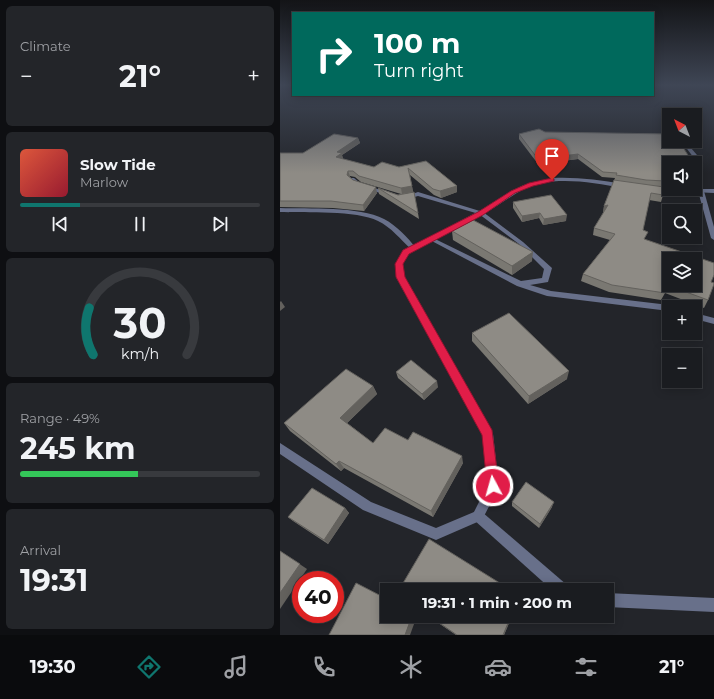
<!DOCTYPE html>
<meta charset="utf-8">
<style>
:root{--surface:#1a1c20;--page:#232529;--text:#f1f3f6;--muted:#9fa1a5;--line:#383a3e;--accent:#0f766e}
body{margin:0;font-family:Montserrat,sans-serif;background:var(--page);color:var(--text);height:100vh;display:flex;flex-direction:column;font-size:15px;white-space:nowrap}
*{box-sizing:border-box;margin:0}
p{font-size:13px;color:var(--muted)}
.icon{flex:none;width:22px;height:22px;fill:none;stroke:currentColor;stroke-width:2;stroke-linecap:round;stroke-linejoin:round}
.map{position:relative;flex:1;overflow:hidden}
.drawer{display:flex;flex-direction:column;gap:6px;padding:6px;background:#0e0f12;width:280px}
.drawer>*{flex:none}
.guide{position:absolute;left:12px;top:12px;width:362px;height:84px;border-radius:0px;box-shadow:0 2px 10px #0003,0 0 0 1px var(--line);background:#00695c;color:#fff;overflow:hidden}
.needle{width:26px;rotate:318deg}
.fabs{position:absolute;left:382px;top:108px;display:grid;gap:8px}
.fabs a{display:grid;place-items:center;width:40px;height:40px;border-radius:0px;background:var(--surface);box-shadow:0 2px 10px #0003,0 0 0 1px var(--line);font-size:20px}
.speed{position:absolute;left:12px;top:571px;display:flex;gap:8px;font-size:20px;font-weight:700;text-align:center}
.speed>*{display:grid;place-content:center;width:52px;height:52px;border-radius:50%;background:var(--surface);box-shadow:0 2px 10px #0003,0 0 0 1px var(--line);line-height:1}
.speed .limit{border:6px solid #d22;background:#fff;color:#111}
.pin{position:absolute;display:grid;place-items:center;width:34px;height:34px;color:#fff;margin:-41px -17px;border-radius:50% 50% 50% 0;rotate:-45deg;box-shadow:0 0 4px #0007}
.pin .icon{rotate:45deg}
.me{position:absolute;width:44px;margin:-22px;rotate:354deg;stroke-linejoin:round;filter:drop-shadow(0 0 3px #0008)}
.turn{display:flex;align-items:center;gap:14px;height:84px;padding:0 16px;font-size:18px}
.turn .icon{width:52px;height:52px;stroke-width:2.5}
.turn b{display:block;font-size:28px;line-height:34px}
.big{font-size:30px;font-weight:700;line-height:1.1}
.drawer .tile{flex:1;display:flex;flex-direction:column;justify-content:center;gap:6px;min-width:0;padding:0 14px;border-radius:6px;background:var(--page)}
.drawer .dial{align-items:center;gap:0}
.dial svg{height:104px;overflow:visible;fill:none;stroke:var(--line);stroke-width:7;stroke-linecap:round;text-anchor:middle}
.dial text{fill:var(--text);stroke:none}
.song{display:flex;align-items:center;gap:12px}
.cover{width:48px;height:48px;border-radius:6px;background:linear-gradient(135deg,hsl(10 70% 55%),hsl(350 70% 35%))}
.played{height:4px;border-radius:2px;background:linear-gradient(90deg,var(--accent) 25%,var(--line) 25%)}
.keys{display:flex;justify-content:space-around;direction:ltr}
.heat{display:flex;justify-content:space-between;align-items:center;font-size:22px;direction:ltr}
.charge{height:6px;border-radius:3px;background:linear-gradient(90deg,#34c759 49%,var(--line) 0)}
.trip{position:absolute;left:100px;top:583px;width:234px;height:40px;border-radius:0px;background:var(--surface);box-shadow:0 2px 10px #0003,0 0 0 1px var(--line);font-weight:700;line-height:40px;text-align:center}
.menu{display:flex;height:64px;justify-content:space-around;align-items:center;background:#0a0b0d;color:var(--muted)}
.menu .icon{width:28px;height:28px}
.menu .selected{color:var(--accent)}
.menu b{font-size:18px;color:var(--text)}
main{display:flex;flex:1;min-height:0}
.map>svg:first-child{display:block}
.lines{fill:none;stroke-linecap:round;stroke-linejoin:round}
.minor{fill:#68708a;fill-rule:evenodd}
.tertiary{fill:#68708a;fill-rule:evenodd}
.wall{fill:#7a7872}
.shaded-wall{fill:#63615d}
.building{fill:#8e8b85;stroke:#63615d;fill-rule:evenodd}
.route{fill:#e11d48;stroke:#92132f}
</style>
<main>
<section class="drawer">
<div class="tile"><p>Climate</p>
<div class="heat"><a>−</a><b class="big">21°</b><a>+</a></div>
</div>
<div class="tile">
<div class="song"><i class="cover"></i><div><b>Slow Tide</b><p>Marlow</p></div></div>
<div class="played"></div>
<div class="keys"><svg class="icon" aria-label="previous" viewBox="0 0 24 24"><path d="M18 5L8 12l10 7zM5 5v14"/></svg><svg class="icon" aria-label="pause" viewBox="0 0 24 24"><path d="M8 5v14M16 5v14"/></svg><svg class="icon" aria-label="next" viewBox="0 0 24 24"><path d="M6 5l10 7-10 7zM19 5v14"/></svg></div>
</div>
<div class="tile dial"><svg viewBox="0 0 100 80">
<path d="M14 69A42 42 0 1 1 86 69"/>
<path d="M14 69A42 42 0 0 1 11 33" stroke="#0f766e"/>
<text x="50" y="56" font-size="32" font-weight="700">30</text>
<text x="50" y="72" font-size="11">km/h</text>
</svg></div>
<div class="tile"><p>Range · 49%</p><b class="big">245 km</b><div class="charge"></div></div>
<div class="tile"><p>Arrival</p><b class="big">19:31</b></div>
</section>
<div class="map">
<svg width="434" height="635" viewBox="0 0 434 635">
<rect width="100%" height="100%" fill="#23252a"/>
<g class="lines">
<g class="minor">
<polygon points="401,141 405,141 423,162 417,170 415,171 415,165 417,162"/>
<polygon points="70,178 74,178 80,183 112,194 109,196 76,185 70,180"/>
<polygon points="421,189 424,191 434,227 434,240 431,238 418,191"/>
<polygon points="138,192 203,212 243,242 272,268 268,282 250,285 271,291 389,305 392,307 389,307 389,311 267,296 237,286 148,239 151,237 153,238 241,281 262,278 264,269 239,244 199,214 138,196 124,200 121,198"/>
<path d="M 0,208 C 28,209 79,206 104,219 C 116,225 128,238 136,248 L 133,250 L 131,249 C 121,240 111,227 98,221 C 76,210 26,213 0,212 Z"/>
<polygon points="415,313 434,318 434,324 415,319"/>
<polygon points="198,510 202,512 287,585 289,590 272,590 194,520 192,516 194,512"/>
<polygon points="327,593 434,598 434,612 327,607"/>
</g>
<g class="tertiary">
<path d="M 273,178 C 297,177 320,180 343,184 L 346,186 L 343,188 C 316,183 288,178 261,183 C 239,188 224,203 205,213 C 180,228 154,240 129,253 L 122,264 L 124,277 L 213,434 L 219,487 L 202,520 L 156,540 L 83,510 L 0,454 L 0,443 L 91,502 L 156,528 L 194,512 L 207,486 L 203,435 L 116,277 L 116,264 L 124,251 L 201,210 L 231,191 L 244,185 Z"/>
<polygon points="374,187 389,188 389,189 434,189 434,193 372,190 371,189"/>
</g>
</g>
<g class="wall">
<polygon points="239,134 389,163 389,180 385,180 383,186 379,186 383,195 381,202 369,200 363,230 365,240 431,282 428,300 424,308 385,293 381,300 329,292 301,281 303,274 330,240 313,235 314,228 324,213 323,213 324,206 335,178 322,177 298,159 258,164 239,139"/>
<polygon points="78,138 80,143 62,155 63,159 94,167 119,167 146,161 177,186 177,192 161,198 154,195 130,175 133,192 125,194 138,213 139,219 99,194 98,188 118,195 121,194 81,182 75,177 70,176 70,177 73,180 97,193 84,211 53,208 0,207 0,153 23,153"/>
<polygon points="415,166 418,172 416,177 415,177"/>
<polygon points="233,202 286,221 263,225 259,218 242,222 233,208"/>
<polygon points="172,231 252,261 232,275 173,240"/>
<polygon points="192,333 287,379 248,404 192,341"/>
<polygon points="116,372 158,387 144,400 118,378"/>
<polygon points="93,386 97,394 67,423 93,443 128,440 183,463 153,517 64,468 61,471 10,431 4,423"/>
<polygon points="232,502 272,507 259,528 232,506"/>
<polygon points="65,508 69,513 48,544 13,521 8,517"/>
<polygon points="148,616 232,616 224,635 176,635"/>
</g>
<g class="shaded-wall">
<polygon points="78,138 80,143 62,155 63,159 58,163 56,157 57,152"/>
<polygon points="298,154 298,159 258,164 258,159"/>
<polygon points="68,171 70,176 69,181 67,175"/>
<polygon points="132,186 133,192 122,194 121,188"/>
<polygon points="177,186 177,192 161,198 160,191"/>
<polygon points="96,187 97,193 84,211 83,205"/>
<polygon points="328,205 327,212 323,213 324,206"/>
<polygon points="260,213 259,218 242,222 242,216"/>
<polygon points="287,215 286,221 263,225 264,219"/>
<polygon points="253,252 252,261 232,275 232,266"/>
<polygon points="1,301 5,307 0,311 0,302"/>
<polygon points="289,371 287,379 248,404 249,396"/>
<polygon points="157,381 158,387 144,400 142,394"/>
<polygon points="93,386 97,394 64,426 60,418"/>
<polygon points="182,456 183,463 153,517 151,511"/>
<polygon points="59,461 64,468 61,471 56,464"/>
<polygon points="274,502 272,507 259,528 260,524"/>
<polygon points="65,508 69,513 48,544 44,540"/>
<polygon points="0,551 27,569 0,609"/>
<polygon points="132,616 137,616 130,635 125,635"/>
<polygon points="231,616 232,616 224,635 223,635"/>
</g>
<g class="building">
<polygon points="259,129 265,132 389,134 389,141 399,141 413,163 389,163 389,174 386,175 385,181 366,180 336,175 337,173 323,172 298,154 258,159 239,134"/>
<polygon points="54,134 78,138 57,152 62,153 56,157 94,167 102,162 119,167 146,161 177,186 160,191 153,189 128,168 132,186 121,188 79,176 73,171 68,171 67,175 73,180 96,187 83,205 51,201 0,201 0,153 23,153"/>
<polygon points="415,166 418,172 415,172"/>
<path d="M 334,180 L 384,187 L 383,195 L 371,193 L 363,230 L 368,232 L 364,239 L 434,263 L 434,275 L 431,282 L 434,283 L 434,284 L 428,300 L 384,284 L 385,293 L 332,285 L 303,274 L 335,234 L 314,228 L 328,205 L 324,206 ZM 389,259 L 415,259 L 415,285 L 389,285 Z"/>
<polygon points="98,188 118,195 134,192 138,213"/>
<polygon points="271,195 287,215 264,219 260,213 242,216 233,202"/>
<polygon points="193,220 253,252 232,266 172,231"/>
<polygon points="229,313 289,371 249,396 192,333"/>
<polygon points="131,360 157,381 142,394 116,372"/>
<polygon points="66,369 93,386 60,418 93,443 105,428 128,440 133,432 182,456 151,511 59,461 56,464 4,423"/>
<polygon points="246,482 274,502 260,524 232,502"/>
<polygon points="32,488 65,508 44,540 8,517"/>
<polygon points="149,539 231,590 119,590"/>
<polygon points="0,551 20,564 0,593"/>
<polygon points="76,583 107,599 107,616 132,616 125,635 49,635"/>
<polygon points="149,616 231,616 223,635 177,635"/>
</g>
<linearGradient id="sky" x2="0" y2="1"><stop stop-color="#131417"/><stop offset="0.49" stop-color="#3f4655"/><stop offset="1" stop-color="#3f4655" stop-opacity="0"/></linearGradient>
<rect width="434" height="173" fill="url(#sky)"/>
<polygon class="route" points="272,178 274,179 274,181 253,186 235,193 203,215 129,254 123,264 125,277 212,430 219,486 218,491 213,493 209,491 207,486 202,435 116,277 115,264 123,250 198,212 231,191 249,183"/>
</svg>
<div class="fabs">
<a><svg class="needle" viewBox="-14 -14 28 28"><path d="M0-13l5 13h-10z" fill="#e53935"/><path d="M0 13l5-13h-10z" fill="#9fa1a5"/></svg></a>
<a><svg class="icon" aria-label="sound" viewBox="0 0 24 24"><path d="M4 9h4l5-4v14l-5-4H4zM17 9q2 3 0 6"/></svg></a>
<a><svg class="icon" aria-label="search" viewBox="0 0 24 24"><circle cx="10" cy="10" r="6"/><path d="M15 15l6 6"/></svg></a>
<a><svg class="icon" aria-label="layers" viewBox="0 0 24 24"><path d="M12 4l9 5-9 5-9-5zM3 14l9 5 9-5"/></svg></a>
<a>+</a>
<a>−</a>
</div>
<div class="speed"><div class="limit">40</div></div>
<div class="pin" style="left:272px;top:180px;background:#d93025"><svg class="icon" aria-label="arrive" viewBox="0 0 24 24"><path d="M6 21V4h12l-3 4 3 4H6"/></svg></div>
<svg class="me" style="left:213px;top:486px" viewBox="-20 -20 40 40"><circle r="17" fill="#e11d48" stroke="#fff" stroke-width="3"/><path d="M0-11L8 9 0 5-8 9z" fill="#fff"/></svg>
<div class="trip">19:31 · 1 min · 200 m</div>
<div class="guide">
<div class="turn"><svg class="icon" aria-label="right" viewBox="0 0 24 24"><path d="M7 20v-9h11M14 6l5 5-5 5"/></svg><div><b>100 m</b>Turn right</div></div>
</div>
</div>
</main>
<nav class="menu">
<b>19:30</b>
<svg class="icon selected" aria-label="directions" viewBox="0 0 24 24"><path d="M12 3l9 9-9 9-9-9zM9 14v-3h6M13 9l2 2-2 2"/></svg>
<svg class="icon" aria-label="music" viewBox="0 0 24 24"><path d="M9 18V5l10-2v13"/><circle cx="6" cy="18" r="3"/><circle cx="16" cy="16" r="3"/></svg>
<svg class="icon" aria-label="phone" viewBox="0 0 24 24"><path d="M5 4h4l2 5-3 2q2 4 5 5l2-3 5 2v4C11 20 4 13 5 4z"/></svg>
<svg class="icon" aria-label="climate" viewBox="0 0 24 24"><path d="M12 3v18M4 7l16 10M4 17L20 7"/></svg>
<svg class="icon" aria-label="car" viewBox="0 0 24 24"><path d="M5 17H2v-5l4-1 3-4h7l3 4 3 1v5h-3M9 17h6M6 11h13"/><circle cx="7" cy="17" r="2"/><circle cx="17" cy="17" r="2"/></svg>
<svg class="icon" aria-label="filters" viewBox="0 0 24 24"><path d="M4 7h16M4 17h16"/><circle cx="9" cy="7" r="2"/><circle cx="15" cy="17" r="2"/></svg>
<b>21°</b>
</nav>
